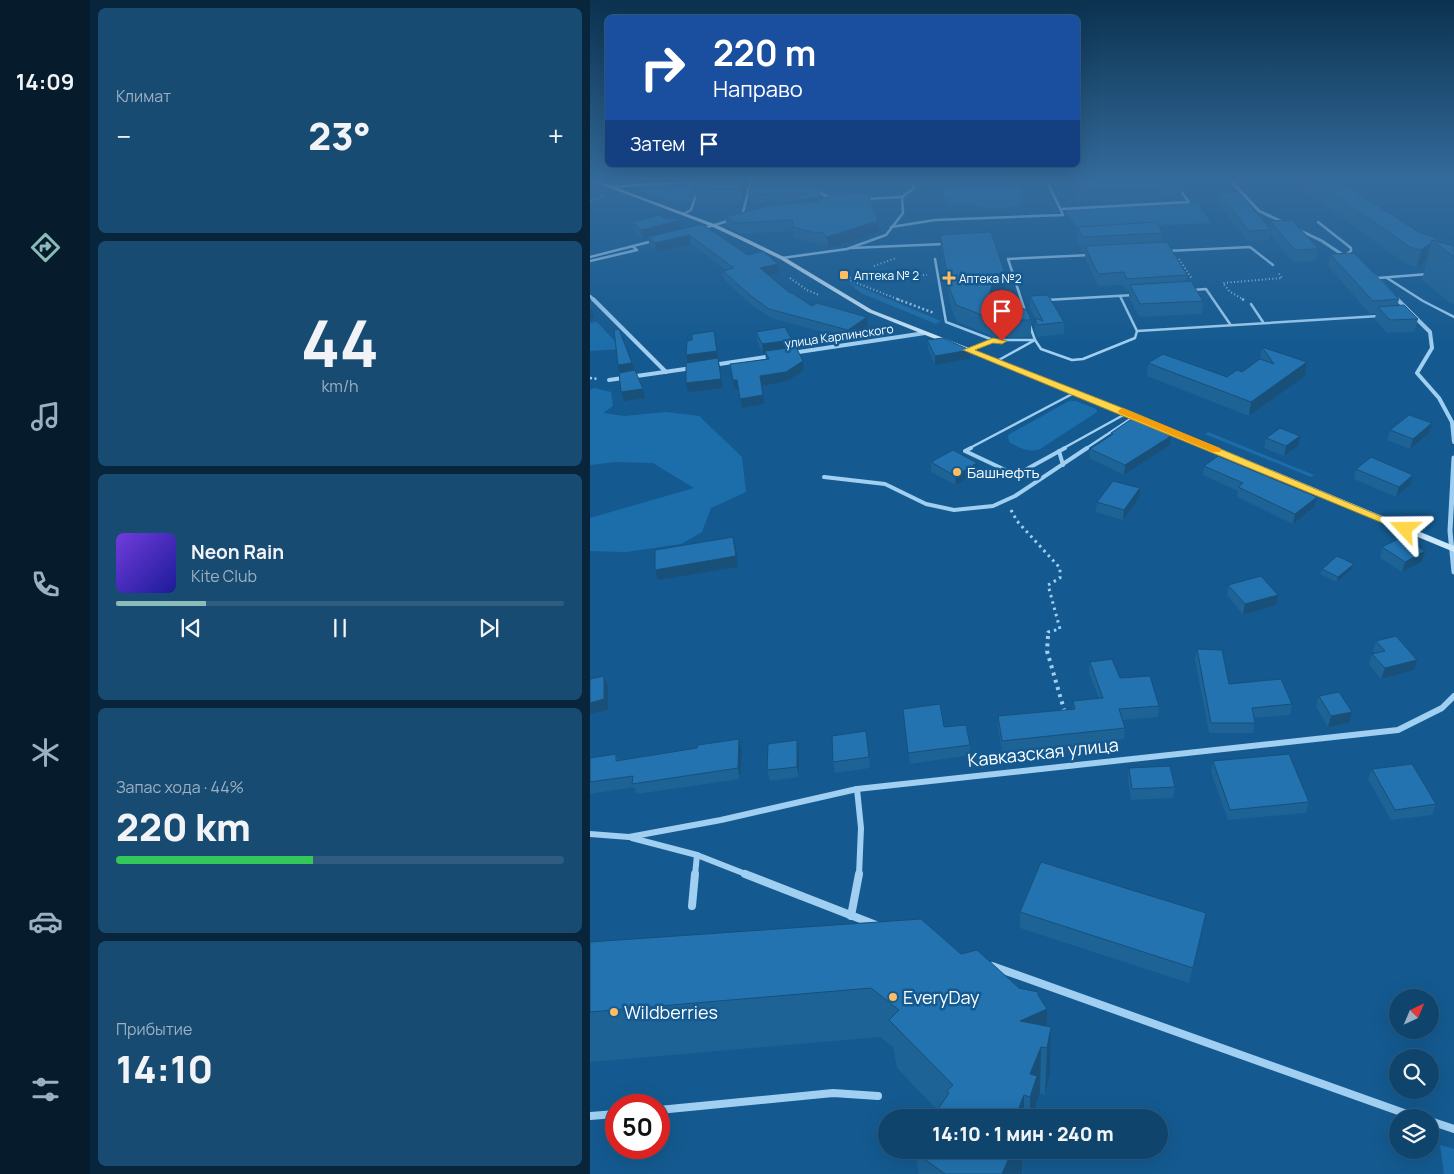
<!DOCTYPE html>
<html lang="ru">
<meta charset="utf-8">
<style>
:root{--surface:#0f446c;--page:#184b72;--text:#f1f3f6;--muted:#9bb0c2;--line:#2f5c7f;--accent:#8bbbb9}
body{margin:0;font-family:Manrope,sans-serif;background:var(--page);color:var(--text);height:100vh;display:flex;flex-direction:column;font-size:19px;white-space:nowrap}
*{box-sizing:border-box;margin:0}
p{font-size:16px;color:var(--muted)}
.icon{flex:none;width:28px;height:28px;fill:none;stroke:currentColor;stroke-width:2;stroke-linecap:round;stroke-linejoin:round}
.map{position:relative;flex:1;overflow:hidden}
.details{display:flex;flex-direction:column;gap:8px;padding:8px;background:#08253b;width:500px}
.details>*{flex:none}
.banner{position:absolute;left:15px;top:15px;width:475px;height:152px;border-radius:8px;box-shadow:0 5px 20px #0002,0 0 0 1px var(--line);background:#1a4fa0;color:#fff;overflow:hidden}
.needle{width:32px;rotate:44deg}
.controls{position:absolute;left:799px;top:989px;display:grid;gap:10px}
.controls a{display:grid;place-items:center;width:50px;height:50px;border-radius:50%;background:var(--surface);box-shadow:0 5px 20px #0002,0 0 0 1px var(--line);font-size:25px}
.speed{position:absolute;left:15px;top:1094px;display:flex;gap:10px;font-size:25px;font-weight:700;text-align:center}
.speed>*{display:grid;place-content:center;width:65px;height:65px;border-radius:50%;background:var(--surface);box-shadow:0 5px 20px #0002,0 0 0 1px var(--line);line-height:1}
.speed .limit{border:8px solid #d22;background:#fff;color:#111}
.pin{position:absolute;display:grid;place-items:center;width:42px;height:42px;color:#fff;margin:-51px -21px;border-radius:50% 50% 50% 0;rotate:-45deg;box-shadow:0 0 5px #0007}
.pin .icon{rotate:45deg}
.me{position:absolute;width:55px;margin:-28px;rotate:293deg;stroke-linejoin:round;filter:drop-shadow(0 0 4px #0008)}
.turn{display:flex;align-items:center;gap:18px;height:105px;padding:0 25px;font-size:22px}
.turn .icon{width:65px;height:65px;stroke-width:2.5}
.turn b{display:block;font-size:35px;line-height:42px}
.then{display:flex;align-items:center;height:48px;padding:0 25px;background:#0003;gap:10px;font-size:19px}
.big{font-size:38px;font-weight:800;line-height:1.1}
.details .card{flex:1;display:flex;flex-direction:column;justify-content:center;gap:8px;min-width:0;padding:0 18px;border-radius:8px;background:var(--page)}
.details .dial{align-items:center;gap:0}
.dial b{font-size:65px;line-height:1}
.song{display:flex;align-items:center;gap:15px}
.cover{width:60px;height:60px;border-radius:8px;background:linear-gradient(135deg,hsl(260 70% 55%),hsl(240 70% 35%))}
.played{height:5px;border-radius:2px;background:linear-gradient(90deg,var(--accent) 20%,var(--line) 20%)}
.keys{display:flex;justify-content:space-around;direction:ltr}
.heat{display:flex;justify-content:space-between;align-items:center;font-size:28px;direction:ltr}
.charge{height:8px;border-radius:4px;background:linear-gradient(90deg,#34c759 44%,var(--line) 0)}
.trip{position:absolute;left:288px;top:1109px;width:290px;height:50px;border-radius:25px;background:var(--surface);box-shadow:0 5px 20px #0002,0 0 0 1px var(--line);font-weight:800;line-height:50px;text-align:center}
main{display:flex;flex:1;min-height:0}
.menu{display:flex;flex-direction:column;width:90px;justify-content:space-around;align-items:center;background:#061b2b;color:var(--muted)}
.menu .icon{width:35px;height:35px}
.menu .on{color:var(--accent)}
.menu b{font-size:22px;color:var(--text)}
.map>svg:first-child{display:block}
.green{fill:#1c6eaa}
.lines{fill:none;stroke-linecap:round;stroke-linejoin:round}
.path-far3{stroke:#a0cff1;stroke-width:2;stroke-dasharray:1 2.5;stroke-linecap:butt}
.path-far2{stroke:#a0cff1;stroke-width:2.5;stroke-dasharray:2 2.5;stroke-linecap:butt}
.path-far1{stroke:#a0cff1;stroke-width:3;stroke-dasharray:2.5 4;stroke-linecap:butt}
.path{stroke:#a0cff1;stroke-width:4;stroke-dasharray:3 4.5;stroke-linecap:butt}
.service-far1{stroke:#a0cff1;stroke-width:2.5}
.service{stroke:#a0cff1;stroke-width:4}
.minor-far4{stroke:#a0cff1;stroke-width:3}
.minor-far3{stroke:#a0cff1;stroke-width:4}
.minor-far2{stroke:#a0cff1;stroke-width:5}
.minor-far1{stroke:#a0cff1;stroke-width:6}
.minor{stroke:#a0cff1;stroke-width:8}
.secondary{fill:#cee8fb;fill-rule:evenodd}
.wall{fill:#1d6396}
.shaded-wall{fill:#18507a}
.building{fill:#2273af;stroke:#18507a}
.route{fill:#ffd54a;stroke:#a68a30}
.slow{fill:#f59e0b}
.poi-dot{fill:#ffbc60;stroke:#145a90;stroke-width:2}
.labels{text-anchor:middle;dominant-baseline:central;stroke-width:5;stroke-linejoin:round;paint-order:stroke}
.far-poi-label{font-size:12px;fill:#fff;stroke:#145a90;text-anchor:start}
.far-street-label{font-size:12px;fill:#fff;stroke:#145a90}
.poi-label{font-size:15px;fill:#fff;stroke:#145a90;text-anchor:start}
.near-street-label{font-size:18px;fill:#fff;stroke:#145a90}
.near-poi-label{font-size:18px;fill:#fff;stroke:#145a90;text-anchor:start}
</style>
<main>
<nav class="menu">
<b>14:09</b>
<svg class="icon on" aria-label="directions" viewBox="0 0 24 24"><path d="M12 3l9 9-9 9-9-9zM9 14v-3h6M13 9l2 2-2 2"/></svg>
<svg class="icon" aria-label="music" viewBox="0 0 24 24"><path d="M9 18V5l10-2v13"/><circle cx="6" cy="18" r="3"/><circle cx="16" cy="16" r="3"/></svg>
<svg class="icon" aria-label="phone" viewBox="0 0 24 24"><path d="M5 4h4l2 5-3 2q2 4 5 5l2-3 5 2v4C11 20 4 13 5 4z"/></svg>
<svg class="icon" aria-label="climate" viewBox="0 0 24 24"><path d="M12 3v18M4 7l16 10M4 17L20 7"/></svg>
<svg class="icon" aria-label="car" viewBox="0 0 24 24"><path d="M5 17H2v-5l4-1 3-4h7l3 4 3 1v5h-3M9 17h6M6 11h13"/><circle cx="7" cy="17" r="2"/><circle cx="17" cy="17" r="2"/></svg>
<svg class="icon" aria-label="filters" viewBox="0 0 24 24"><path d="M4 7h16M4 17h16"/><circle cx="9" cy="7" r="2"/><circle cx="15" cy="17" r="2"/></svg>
</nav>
<section class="details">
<div class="card"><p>Климат</p>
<div class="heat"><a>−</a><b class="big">23°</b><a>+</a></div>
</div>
<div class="card dial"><b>44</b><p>km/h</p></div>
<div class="card">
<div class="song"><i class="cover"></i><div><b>Neon Rain</b><p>Kite Club</p></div></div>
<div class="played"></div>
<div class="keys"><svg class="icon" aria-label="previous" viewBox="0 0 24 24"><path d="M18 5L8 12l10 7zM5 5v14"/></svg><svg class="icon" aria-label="pause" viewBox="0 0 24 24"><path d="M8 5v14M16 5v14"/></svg><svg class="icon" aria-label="next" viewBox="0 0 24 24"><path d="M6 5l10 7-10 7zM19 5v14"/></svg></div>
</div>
<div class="card"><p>Запас хода · 44%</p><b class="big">220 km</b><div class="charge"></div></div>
<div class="card"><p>Прибытие</p><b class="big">14:10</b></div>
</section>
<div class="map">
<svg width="864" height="1174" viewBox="0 0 864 1174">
<rect width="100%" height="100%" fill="#145a90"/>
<g class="green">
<polygon points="374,181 426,181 434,201 423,207 409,209 393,208 379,203 357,205 353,190 374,189"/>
<polygon points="106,182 100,201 83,203 38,186"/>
<polygon points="607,203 621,223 488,229 475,210"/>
<polygon points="258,282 351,321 346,324 271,293"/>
<polygon points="7,322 32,349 0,351 0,323"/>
<polygon points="4,388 21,392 23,406 13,413 34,416 76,412 109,416 152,457 156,492 121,508 112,532 91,544 36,552 0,551 0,518 104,488 63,463 25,462 0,465 0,390"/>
<path d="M 479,401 L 486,401 L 506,409 L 507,412 L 450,449 C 439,453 430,448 419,442 L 418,435 Z"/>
<polygon points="618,432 724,475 721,477 615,434"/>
<polygon points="850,1145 864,1149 864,1174 854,1174"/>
</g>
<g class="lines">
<g class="path-far3">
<polyline points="0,201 14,196"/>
<polyline points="589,259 602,279"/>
<polyline points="284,266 306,258"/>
<polyline points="200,278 217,290 229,295"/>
<polyline points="254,278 310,300"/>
<polyline points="256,278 337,275"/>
<polyline points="654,300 639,291 633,283 692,278 688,272"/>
</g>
<g class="path-far2">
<polyline points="307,299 344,313"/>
<polyline points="652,299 654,300"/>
<polyline points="0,378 8,379"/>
</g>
<polyline class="path-far1" points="421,510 427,521 470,568 470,578 458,585 470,629 458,632 458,637"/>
<g class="path">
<polyline points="458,636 457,651 475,713"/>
<polyline points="483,741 487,754"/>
</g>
<g class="service-far1">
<polyline points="21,187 110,181"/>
<polyline points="225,191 241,198"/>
<polyline points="312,197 324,188 324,181"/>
<polyline points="471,209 599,202 583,181"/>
<polyline points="93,214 101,210 107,192"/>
<polyline points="152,216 161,181"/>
<polyline points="728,222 761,248 761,251 754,256"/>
<polyline points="301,227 345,220 473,215 457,181"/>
<polyline points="114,228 138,221"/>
<polyline points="261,248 354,244"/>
<polyline points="577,251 660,247 683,265"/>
<polyline points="0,257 63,241"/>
<polyline points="192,258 257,249 296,235 313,213 312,197 275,199"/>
<polyline points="345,259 356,322 403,340 445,340 451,349 482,360 493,359 545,338 547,331 789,316"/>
<polyline points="0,261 47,250 42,246"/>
<polyline points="788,278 838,274"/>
<polyline points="797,278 833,301 864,317"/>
<polyline points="603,290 616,289 640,324"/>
<polyline points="530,296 547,331"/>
<polyline points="456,300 544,295"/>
<polyline points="661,304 673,322"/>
<polyline points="436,314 418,259 500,255"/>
<polyline points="378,350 403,340"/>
<polyline points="407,361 445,340 439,323"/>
<polyline points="378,449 486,392"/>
<polyline points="472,449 537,413"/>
<polyline points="495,449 545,416"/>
</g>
<g class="service">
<polyline points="381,448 375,451 426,475 475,448"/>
<polyline points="469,451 473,465"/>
<polyline points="234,477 295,484 336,504 364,510 403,506 425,496 497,448"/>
</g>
<g class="minor-far4">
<polyline points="641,181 669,211 695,223"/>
<polyline points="709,230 732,241 756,257"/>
<polyline points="784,275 808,300"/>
<polyline points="0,296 4,300"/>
</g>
<g class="minor-far3">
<polyline points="3,299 76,372"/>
<polyline points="807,299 840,332 842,348 827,373 849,398 862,422 864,442"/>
<polyline points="202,353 335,333"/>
<polyline points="123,365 182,356"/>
<polyline points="19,380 102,368"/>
</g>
<polyline class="minor-far2" points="864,458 860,531 864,572"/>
<g class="minor-far1">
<polyline points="267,789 271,828 269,875"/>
<polyline points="0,834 39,837 131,820 267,789 808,730 852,708 864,696"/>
<polyline points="42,838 107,855 158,875"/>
<polyline points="105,875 107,855"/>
</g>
<g class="minor">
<polyline points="155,874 286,925"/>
<polyline points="102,906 105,874"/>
<polyline points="261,916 269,874"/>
<polyline points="402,966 828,1118"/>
<polyline points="69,1110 243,1093 288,1096"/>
<polyline points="0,1116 26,1114"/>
<polyline points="840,1121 864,1129"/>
</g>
<polygon class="secondary" points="2,181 8,181 127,225 159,240 194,257 282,310 540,411 864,546 864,552 534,415 278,312 190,259 155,242 123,227"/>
</g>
<g class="wall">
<polygon points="158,181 153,203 107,205 104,190"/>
<polygon points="161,181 229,181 230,200 289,232 238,248 234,243 227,244 204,238 203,231 150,234 137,227 135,217 205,203 205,201 159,203 158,195 162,187"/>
<polygon points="479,181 588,181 592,187 591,198 490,202"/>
<polygon points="701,181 749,181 785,205 830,233 846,242 864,246 864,304 860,303 832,280 837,260 827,267 816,264"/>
<polygon points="629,193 679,227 680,221 729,249 726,261 703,262 680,234 679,240 658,242 628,203"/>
<polygon points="77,219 90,220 92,229 158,255 188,264 190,273 179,275 200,293 222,306 278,326 259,339 181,318 162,305 134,280 133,271 136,270 101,244 67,252 60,245 58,239 54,240 45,233 42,222"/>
<polygon points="488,227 573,233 572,243 597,275 596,281 613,301 612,314 549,317 539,297 539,291 536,291 533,285 508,286 495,258 495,252 492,252 487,242"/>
<polygon points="350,235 415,289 405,290 403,298 441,320 441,337 405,337 367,322 361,307 351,250"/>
<polygon points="740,254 809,299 807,306 828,319 824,332 797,333 785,319 786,313 780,314 738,266"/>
<polygon points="440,296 474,322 474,334 447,337 445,330 445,318 440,308"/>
<polygon points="166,332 202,340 203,347 214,370 198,381 172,386 175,404 152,408 149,389 144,389 176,360 175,353 173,353 167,341"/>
<polygon points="337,340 380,359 345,365 338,349"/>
<polygon points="672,347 717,362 715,376 659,416 557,376 558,363 637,377 652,372 670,359"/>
<polygon points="800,430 839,433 820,449 797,440"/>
<polygon points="521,433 580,445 534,475 499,458 500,449 521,436"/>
<polygon points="676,438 708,446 694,456 674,448"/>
<polygon points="341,462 387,472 366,485 341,472"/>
<polygon points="614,466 724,507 703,524 647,497 648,491 613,475"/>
<polygon points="766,469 820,485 806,497 764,479"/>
<polygon points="549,498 533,520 506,512 507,502"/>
<polygon points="792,547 835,551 832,562 812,572 790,558"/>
<polygon points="764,564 762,569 747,582 730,574 732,569"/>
<polygon points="638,585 686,605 653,615 637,595"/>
<polygon points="786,641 824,670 791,679 779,664 782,654 785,653 783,651"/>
<polygon points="607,649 639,684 702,704 700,715 664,718 665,723 663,733 619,733 605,660"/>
<polygon points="500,662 530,678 569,706 568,717 532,720 535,728 534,739 412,752 408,727 408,716 483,709 483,701 509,698 499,673"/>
<polygon points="729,696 759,723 738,727 726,707"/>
<polygon points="313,709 354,727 380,745 380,755 320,764"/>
<polygon points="149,739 152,750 150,779 47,794 44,787 0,794 0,758 26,754 29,760 107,748"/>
<polygon points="207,740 209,751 209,777 180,781 177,770"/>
<polygon points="278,742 280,768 245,773 243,762"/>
<polygon points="623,761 719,802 716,813 638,820 621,772"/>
<polygon points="539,768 585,787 583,798 541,800 538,778"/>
<polygon points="782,769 846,804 842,815 801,820 778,779"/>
<polygon points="430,912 616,913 599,983 430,928"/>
<polygon points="0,942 371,954 429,988 448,995 457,1009 456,1026 461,1027 460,1074 455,1095 450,1093 446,1103 446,1118 342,1118 347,1110 307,1068 303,1047 290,1037 0,1062"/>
<polygon points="327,1150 433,1150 433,1173 432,1174 329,1174 325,1152"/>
</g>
<g class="shaded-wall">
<polygon points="152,181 158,181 153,203 150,189"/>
<polygon points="229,189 230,204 206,208 205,200"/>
<polygon points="90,220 92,231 58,237 58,239 54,240 51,230"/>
<polygon points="288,221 289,232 238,248 237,237"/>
<polygon points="99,235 101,244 67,252 65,243"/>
<polygon points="841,243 837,260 827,267 831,250"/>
<polygon points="188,264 190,273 172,277 170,268"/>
<polygon points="415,273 415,289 405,290 400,313 399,296 405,274"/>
<polygon points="0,310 2,310 4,318 0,319"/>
<polygon points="277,317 278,326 259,339 258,330"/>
<polygon points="124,331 133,388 98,392 96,383 98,364 96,355"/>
<polygon points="202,340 203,349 173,353 172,344"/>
<polygon points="380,350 380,359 345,365 345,356"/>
<polygon points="213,361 214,370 198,381 172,386 175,404 152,408 150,399 170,376"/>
<polygon points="717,362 715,376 659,416 661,402"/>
<polygon points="42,363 45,372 30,375 28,365"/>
<polygon points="143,380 147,380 149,389 144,389"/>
<polygon points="53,389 55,398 34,401 31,392"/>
<polygon points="842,423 839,433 820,449 823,439"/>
<polygon points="581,436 580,445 534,475 535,465"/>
<polygon points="710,436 708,446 694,456 696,446"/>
<polygon points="387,463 387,472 366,485 365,476"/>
<polygon points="823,475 820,485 806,497 809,487"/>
<polygon points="550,488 549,498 533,520 534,510"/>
<polygon points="727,497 724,507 703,524 705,514"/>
<polygon points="143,537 146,548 148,567 68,580 65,570"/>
<polygon points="835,551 832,562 812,572 815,562"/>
<polygon points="764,564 762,569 747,582 748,577"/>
<polygon points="688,595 686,605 653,615 655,604"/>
<polygon points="827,660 824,670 791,679 795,668"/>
<polygon points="14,676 18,686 18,710 0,714 0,703"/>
<polygon points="762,712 759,723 738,727 741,716"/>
<polygon points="276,731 278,742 280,768 279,757"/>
<polygon points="149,739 152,750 150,779 148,768"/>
<polygon points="207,740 209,751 209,777 207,767"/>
<polygon points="457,1009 456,1048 451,1047 450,1093 446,1103 446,1118 440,1118 440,1074 430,1021"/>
<polygon points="461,1027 460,1074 455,1095 457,1048"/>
<polygon points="434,1095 434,1118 425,1118"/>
<polygon points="421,1150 433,1150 432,1174 412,1174 416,1159"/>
</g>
<g class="building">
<polygon points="108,181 152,181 150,189 104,190"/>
<polygon points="485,181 588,181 592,187 490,192"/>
<polygon points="725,181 749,181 785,205 787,205 830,233 847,238 844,241 842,240 841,243 831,250 820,247"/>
<polygon points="215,184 229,189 230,197 226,198 205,200 204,198 218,193 158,195 160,187"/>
<polygon points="649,192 681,230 659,231 629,193"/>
<polygon points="278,193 288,221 237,237 232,232 225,233 202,227 203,220 148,223 135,217 181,205 227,202 242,194"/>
<polygon points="69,215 77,219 84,218 90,220 51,230 42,222"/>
<polygon points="702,220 729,249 705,250 680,221"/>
<polygon points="566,222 573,233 493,237 488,227"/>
<polygon points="112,224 158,255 173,251 188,264 170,268 200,293 202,293 222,306 227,303 277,317 258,330 179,309 161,296 133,271 144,268 99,235 65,243 58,237"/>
<polygon points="401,232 415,273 405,274 399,296 437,310 441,320 405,320 366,305 360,290 350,235"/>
<polygon points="842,240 864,246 864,257"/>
<polygon points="577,242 597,275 537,279 534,272 508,274 495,246"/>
<polygon points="764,253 809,299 783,301 740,254"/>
<polygon points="601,281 613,301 550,304 540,285"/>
<polygon points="458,295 474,322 447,325 445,318 453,321 440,296"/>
<polygon points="814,305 828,319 800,320 788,307"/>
<polygon points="195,327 202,340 172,344 166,332"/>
<polygon points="29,329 42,363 28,365 24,330"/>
<polygon points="124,331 127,351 96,355 97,341 102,340 102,334"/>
<polygon points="353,338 380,350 345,356 337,340"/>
<polygon points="206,347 213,361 196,372 170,376 173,395 150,399 147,380 143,380 140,364 179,359 175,351"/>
<polygon points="672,347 717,362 661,402 558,363 573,354 637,377 647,370 652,372 670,359 684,364"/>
<polygon points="128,358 131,379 96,383 96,363"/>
<polygon points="45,370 53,389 31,392 29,373"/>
<polygon points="819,415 842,423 823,439 800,430"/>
<polygon points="543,418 581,436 535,465 500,449 523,434 521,433"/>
<polygon points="690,428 710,436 696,446 676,438"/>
<polygon points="363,450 387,463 365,476 341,462"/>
<polygon points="628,456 727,497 705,514 648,487 653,483 614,466"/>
<polygon points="781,457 823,475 809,487 766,469"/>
<polygon points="523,481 550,488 534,510 507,502"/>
<polygon points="143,537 146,556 65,570 65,550"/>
<polygon points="812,537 835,551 815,562 792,547"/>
<polygon points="747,556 764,564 748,577 732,569"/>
<polygon points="671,576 688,595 655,604 638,585"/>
<polygon points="806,636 827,660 795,668 782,654 795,651 786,641"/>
<polygon points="607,649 632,650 639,684 691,679 702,704 662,708 665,723 621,723"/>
<polygon points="522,659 530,678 560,676 569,706 529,709 535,728 412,741 408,716 485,709 483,701 513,698 500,662"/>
<polygon points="14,676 14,699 0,703 0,679"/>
<polygon points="749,692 762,712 741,716 729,696"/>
<polygon points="350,704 354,727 376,725 380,745 318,753 313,709"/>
<polygon points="276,731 279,757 243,762 242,736"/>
<polygon points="149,739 148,768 42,784 43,776 0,782 0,758 26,754 26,761 107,748 108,745"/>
<polygon points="207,740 207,767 177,770 178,744"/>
<polygon points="699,754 719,802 640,810 623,761"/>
<polygon points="822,764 846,804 805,810 782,769"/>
<polygon points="580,766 585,787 542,789 539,768"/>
<polygon points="451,862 616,913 603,968 430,912"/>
<polygon points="331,919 371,954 387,950 429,988 448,992 448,995 457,1009 430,1021 461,1027 457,1048 451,1047 440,1074 447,1076 440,1097 434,1095 425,1118 342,1118 359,1093 357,1091 363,1085 299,1020 309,1010 281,988 0,1012 0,942"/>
<polygon points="327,1150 421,1150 416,1159 418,1160 412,1174 355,1174 325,1152"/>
</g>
<linearGradient id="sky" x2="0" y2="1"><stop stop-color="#0b324f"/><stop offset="0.52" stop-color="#346b9c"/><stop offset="1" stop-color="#346b9c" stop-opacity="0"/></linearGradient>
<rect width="864" height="345" fill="url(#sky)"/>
<polygon class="route" points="403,338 417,341 412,344 403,343 385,350 540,411 821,529 819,531 812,531 373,350"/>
<polygon class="slow" points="532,408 630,448 631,450 630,452 623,452 529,413 528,411"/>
<g class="poi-dot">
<rect x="249" y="270" width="10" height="10" rx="2.5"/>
<path d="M356.5 270.5h5v5h5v5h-5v5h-5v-5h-5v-5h5z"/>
<circle cx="367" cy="472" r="5"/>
<circle cx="303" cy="997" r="5"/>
<circle cx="24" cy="1012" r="5"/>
</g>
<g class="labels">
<g class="far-poi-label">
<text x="264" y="275">Аптека № 2</text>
<text x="369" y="278">Аптека №2</text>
</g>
<g class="far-street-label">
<text transform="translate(249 336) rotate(-8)">улица Карпинского</text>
</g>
<g class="poi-label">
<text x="377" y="472">Башнефть</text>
</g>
<g class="near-street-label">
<text transform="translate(453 752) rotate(-6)">Кавказская улица</text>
</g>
<g class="near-poi-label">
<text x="313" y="997">EveryDay</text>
<text x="34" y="1012">Wildberries</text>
</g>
</g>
</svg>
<div class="controls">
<a><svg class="needle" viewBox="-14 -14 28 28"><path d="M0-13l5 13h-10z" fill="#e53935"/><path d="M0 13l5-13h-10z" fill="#9bb0c2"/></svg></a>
<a><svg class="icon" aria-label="search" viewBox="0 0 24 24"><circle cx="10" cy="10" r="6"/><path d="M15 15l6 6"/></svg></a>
<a><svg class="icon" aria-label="layers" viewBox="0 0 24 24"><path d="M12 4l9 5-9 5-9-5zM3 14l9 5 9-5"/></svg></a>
</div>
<div class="speed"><div class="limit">50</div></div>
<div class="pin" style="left:412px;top:341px;background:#d93025"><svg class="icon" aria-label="arrive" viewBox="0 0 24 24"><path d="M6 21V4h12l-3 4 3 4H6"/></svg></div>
<svg class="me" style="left:815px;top:529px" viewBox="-20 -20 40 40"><path d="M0-17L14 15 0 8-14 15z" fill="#ffd54a" stroke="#fff" stroke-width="4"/></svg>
<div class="trip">14:10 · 1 мин · 240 m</div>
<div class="banner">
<div class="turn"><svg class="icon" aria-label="right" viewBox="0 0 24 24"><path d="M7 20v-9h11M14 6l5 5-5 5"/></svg><div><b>220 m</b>Направо</div></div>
<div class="then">Затем<svg class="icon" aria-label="arrive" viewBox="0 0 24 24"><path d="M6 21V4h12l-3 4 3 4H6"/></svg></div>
</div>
</div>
</main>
